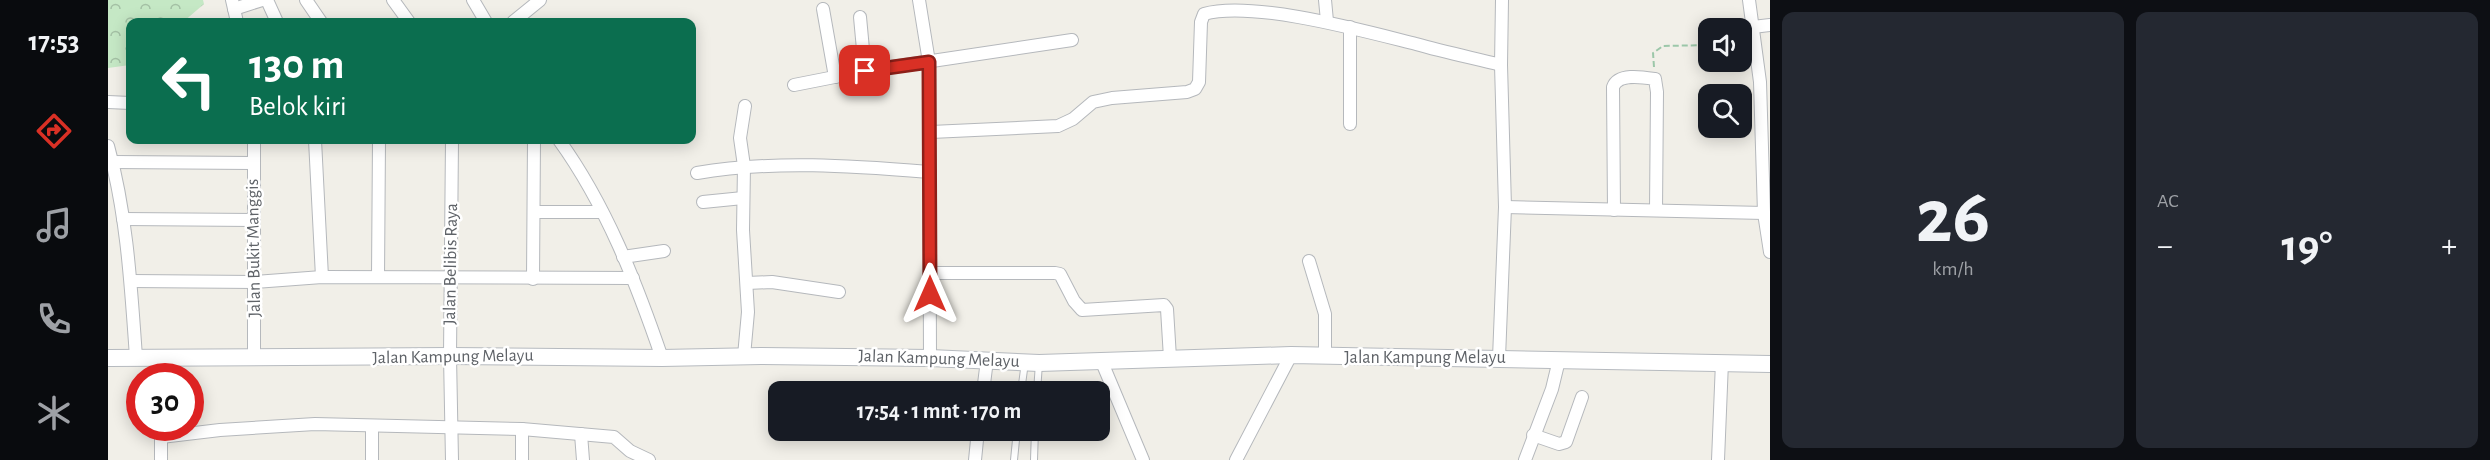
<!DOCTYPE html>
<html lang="id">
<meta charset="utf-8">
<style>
:root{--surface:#171b24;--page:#242831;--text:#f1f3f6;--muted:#9ea1a6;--accent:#d93025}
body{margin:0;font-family:"Alegreya Sans",sans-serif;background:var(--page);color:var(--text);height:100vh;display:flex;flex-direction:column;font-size:22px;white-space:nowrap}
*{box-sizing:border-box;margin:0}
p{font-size:20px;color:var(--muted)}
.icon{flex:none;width:33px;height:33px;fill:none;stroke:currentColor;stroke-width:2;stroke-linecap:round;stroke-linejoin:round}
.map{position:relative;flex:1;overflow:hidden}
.drawer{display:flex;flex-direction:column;gap:12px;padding:12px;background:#0d0f14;width:720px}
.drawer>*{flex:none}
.hud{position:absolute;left:18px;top:18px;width:570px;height:126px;border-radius:12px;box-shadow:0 3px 15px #0003;background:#0b6e4f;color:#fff;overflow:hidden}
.fabs{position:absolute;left:1590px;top:18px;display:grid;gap:12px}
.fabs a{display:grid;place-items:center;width:54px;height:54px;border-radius:12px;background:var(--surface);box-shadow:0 3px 15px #0003;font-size:30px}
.speed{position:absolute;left:18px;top:363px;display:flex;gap:12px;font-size:30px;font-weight:700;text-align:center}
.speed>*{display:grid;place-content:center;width:78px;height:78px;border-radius:50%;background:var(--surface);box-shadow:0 3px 15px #0003;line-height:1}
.speed .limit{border:9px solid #d22;background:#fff;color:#111}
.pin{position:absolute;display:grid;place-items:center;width:51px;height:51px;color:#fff;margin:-26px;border-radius:12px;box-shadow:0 3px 9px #0006}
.me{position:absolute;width:66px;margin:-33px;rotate:0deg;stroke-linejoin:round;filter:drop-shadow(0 0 4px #0008)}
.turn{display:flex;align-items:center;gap:21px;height:126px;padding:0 24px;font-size:27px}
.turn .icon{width:78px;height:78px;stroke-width:2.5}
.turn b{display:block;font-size:42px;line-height:51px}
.big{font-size:45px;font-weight:600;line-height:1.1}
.drawer .card{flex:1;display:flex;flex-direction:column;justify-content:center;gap:9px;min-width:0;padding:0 21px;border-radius:12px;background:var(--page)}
.drawer .dial{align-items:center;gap:0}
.dial b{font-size:78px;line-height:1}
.heat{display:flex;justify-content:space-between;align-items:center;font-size:33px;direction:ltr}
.drawer .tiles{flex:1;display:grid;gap:12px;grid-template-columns:repeat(2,1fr)}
.trip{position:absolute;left:660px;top:381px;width:342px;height:60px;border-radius:12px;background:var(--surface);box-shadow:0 3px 15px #0003;font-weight:600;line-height:60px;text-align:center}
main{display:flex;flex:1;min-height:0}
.dock{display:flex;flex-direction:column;width:108px;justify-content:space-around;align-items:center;background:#090b0e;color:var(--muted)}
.dock .icon{width:42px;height:42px}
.dock .on{color:var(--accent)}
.dock b{font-size:27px;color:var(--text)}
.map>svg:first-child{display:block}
.forest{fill:url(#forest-crowns)}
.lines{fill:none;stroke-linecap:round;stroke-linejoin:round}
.lane-casing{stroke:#b5b8bc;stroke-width:8}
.street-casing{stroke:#b5b8bc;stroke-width:14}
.secondary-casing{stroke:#b6babf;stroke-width:18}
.path{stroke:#9cc7a9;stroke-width:2;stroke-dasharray:6 3;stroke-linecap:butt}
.lane{stroke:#fff;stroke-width:6}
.street{stroke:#fff;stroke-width:12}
.secondary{stroke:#fff;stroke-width:16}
.route-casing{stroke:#8d1f18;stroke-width:15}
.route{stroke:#d93025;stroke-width:10}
.labels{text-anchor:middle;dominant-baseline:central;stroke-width:5;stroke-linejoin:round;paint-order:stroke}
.street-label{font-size:18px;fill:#5f6368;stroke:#fff}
</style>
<main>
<nav class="dock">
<b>17:53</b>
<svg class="icon on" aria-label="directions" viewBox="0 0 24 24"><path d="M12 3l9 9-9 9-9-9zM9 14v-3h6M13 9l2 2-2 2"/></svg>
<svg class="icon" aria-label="music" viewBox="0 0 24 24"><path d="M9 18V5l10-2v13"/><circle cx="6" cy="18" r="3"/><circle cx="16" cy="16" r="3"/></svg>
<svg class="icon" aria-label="phone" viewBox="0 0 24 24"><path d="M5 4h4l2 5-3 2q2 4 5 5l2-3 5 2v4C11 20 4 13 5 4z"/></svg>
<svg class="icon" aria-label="climate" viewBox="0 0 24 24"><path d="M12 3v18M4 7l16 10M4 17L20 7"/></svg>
</nav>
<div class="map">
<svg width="1662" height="460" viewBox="0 0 1662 460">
<defs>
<pattern id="forest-crowns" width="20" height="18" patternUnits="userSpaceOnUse" patternTransform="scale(1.5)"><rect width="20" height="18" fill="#c5e8c5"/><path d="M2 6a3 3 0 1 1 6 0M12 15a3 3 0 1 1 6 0" fill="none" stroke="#a3c0a4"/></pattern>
</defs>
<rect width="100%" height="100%" fill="#f1efe8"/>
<polygon class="forest" points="0,0 95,0 96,4 75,22 22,22 22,65 0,68"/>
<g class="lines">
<defs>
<g id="lane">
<polyline points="913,392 917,362"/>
<polyline points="929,392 931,363"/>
<polyline points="906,460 909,430"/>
<polyline points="926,460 927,430"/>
</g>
<g id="street">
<polyline points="124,0 129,22"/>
<polyline points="159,0 169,22"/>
<polyline points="198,0 213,22"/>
<polyline points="285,0 301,22"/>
<polyline points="365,0 378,22"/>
<polyline points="811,0 821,62 822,358"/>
<polyline points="1217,0 1219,21"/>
<polyline points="126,9 154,0"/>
<polyline points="715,9 727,77"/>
<polyline points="752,17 757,71"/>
<polyline points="405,22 432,0"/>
<polyline points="1645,27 1662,25"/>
<polyline points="686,85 757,71 964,40"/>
<polyline points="0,102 22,103"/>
<polyline points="1242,124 1242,27"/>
<path d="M 823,132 L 950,126 L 965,119 L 985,102 L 1004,98 L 1079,92 L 1087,89 L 1091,82 L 1093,22 L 1096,14 C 1144,0 1256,31 1308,44 C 1336,52 1365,58 1393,65"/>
<polyline points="146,140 146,357"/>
<polyline points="207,140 214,277"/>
<path d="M 451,140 C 498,205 528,282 554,358"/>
<path d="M 0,146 C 19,214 23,287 28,357"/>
<polyline points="4,162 145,163"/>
<path d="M 589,173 C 667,160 744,166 822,172"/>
<polyline points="595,202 635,198"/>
<polyline points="1397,207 1656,213 1652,82 1641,0"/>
<path d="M 1506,210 L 1505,87 C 1510,73 1534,77 1547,79 L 1549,92 L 1548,210"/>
<polyline points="426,212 494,212"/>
<polyline points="1656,213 1662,252"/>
<polyline points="15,219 146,220"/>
<polyline points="515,257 556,251"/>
<polyline points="1201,261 1217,314 1217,357"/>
<polyline points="822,273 947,273 952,274 966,301 974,310 1056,305 1059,309 1062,358"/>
<polyline points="270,277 271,140"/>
<polyline points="425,279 426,140"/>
<polyline points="23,281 147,282 214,277 525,278"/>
<polyline points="639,283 664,282 731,292"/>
<polyline points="636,356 640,312 635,230 636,166 632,138 637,106"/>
<polyline points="55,357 55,376"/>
<polyline points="1391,358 1397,207 1393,65 1394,0"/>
<polyline points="993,360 1035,460"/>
<polyline points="875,392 879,360"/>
<polyline points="264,427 264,460"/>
<polyline points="55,428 53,437 112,430 207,424 414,429 506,437 522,451 541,460"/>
<polyline points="473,434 475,460"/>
<polyline points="1425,435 1451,444 1458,442 1474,397"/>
<polyline points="53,460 53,437"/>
<polyline points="344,460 342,356 344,140"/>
<polyline points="414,460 414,429"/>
<polyline points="867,460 870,430"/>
<polyline points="1128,460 1183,355"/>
<polyline points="1417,460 1444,389 1451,360"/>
<polyline points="1610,460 1614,362"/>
</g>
<polyline id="secondary" points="0,358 342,356 554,358 653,356 822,358 931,363 1183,355 1662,364"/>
</defs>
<use href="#lane" class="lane-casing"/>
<use href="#street" class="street-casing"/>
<use href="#secondary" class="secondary-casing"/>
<polyline class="path" points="1546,67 1545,53 1555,46 1600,45"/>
<use href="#lane" class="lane"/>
<use href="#street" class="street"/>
<use href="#secondary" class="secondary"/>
</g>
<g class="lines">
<defs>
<polyline id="route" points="757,71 821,62 822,294"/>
</defs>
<use href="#route" class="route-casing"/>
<use href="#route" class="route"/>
</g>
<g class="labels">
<g class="street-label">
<text transform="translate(146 248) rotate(-91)">Jalan Bukit Manggis</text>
<text transform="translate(343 264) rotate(-89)">Jalan Belibis Raya</text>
<text transform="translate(345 357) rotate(-1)">Jalan Kampung Melayu</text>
<text x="1317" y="358">Jalan Kampung Melayu</text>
<text transform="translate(831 359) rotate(2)">Jalan Kampung Melayu</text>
</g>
</g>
</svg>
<div class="fabs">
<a><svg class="icon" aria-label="sound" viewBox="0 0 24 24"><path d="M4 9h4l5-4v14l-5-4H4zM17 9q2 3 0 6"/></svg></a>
<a><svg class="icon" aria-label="search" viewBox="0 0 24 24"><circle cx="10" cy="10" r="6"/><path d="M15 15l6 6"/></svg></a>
</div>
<div class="speed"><div class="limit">30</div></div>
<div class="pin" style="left:757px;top:71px;background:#d93025"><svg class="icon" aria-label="arrive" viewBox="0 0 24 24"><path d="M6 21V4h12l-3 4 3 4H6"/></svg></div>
<svg class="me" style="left:822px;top:294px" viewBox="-20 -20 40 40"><path d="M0-17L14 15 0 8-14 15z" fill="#d93025" stroke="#fff" stroke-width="4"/></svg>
<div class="trip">17:54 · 1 mnt · 170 m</div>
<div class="hud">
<div class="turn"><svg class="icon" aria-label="left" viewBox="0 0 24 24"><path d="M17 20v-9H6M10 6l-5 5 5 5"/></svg><div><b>130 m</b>Belok kiri</div></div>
</div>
</div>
<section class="drawer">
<div class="tiles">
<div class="card dial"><b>26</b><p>km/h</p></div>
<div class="card"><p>AC</p>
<div class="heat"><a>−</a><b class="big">19°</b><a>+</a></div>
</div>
</div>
</section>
</main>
